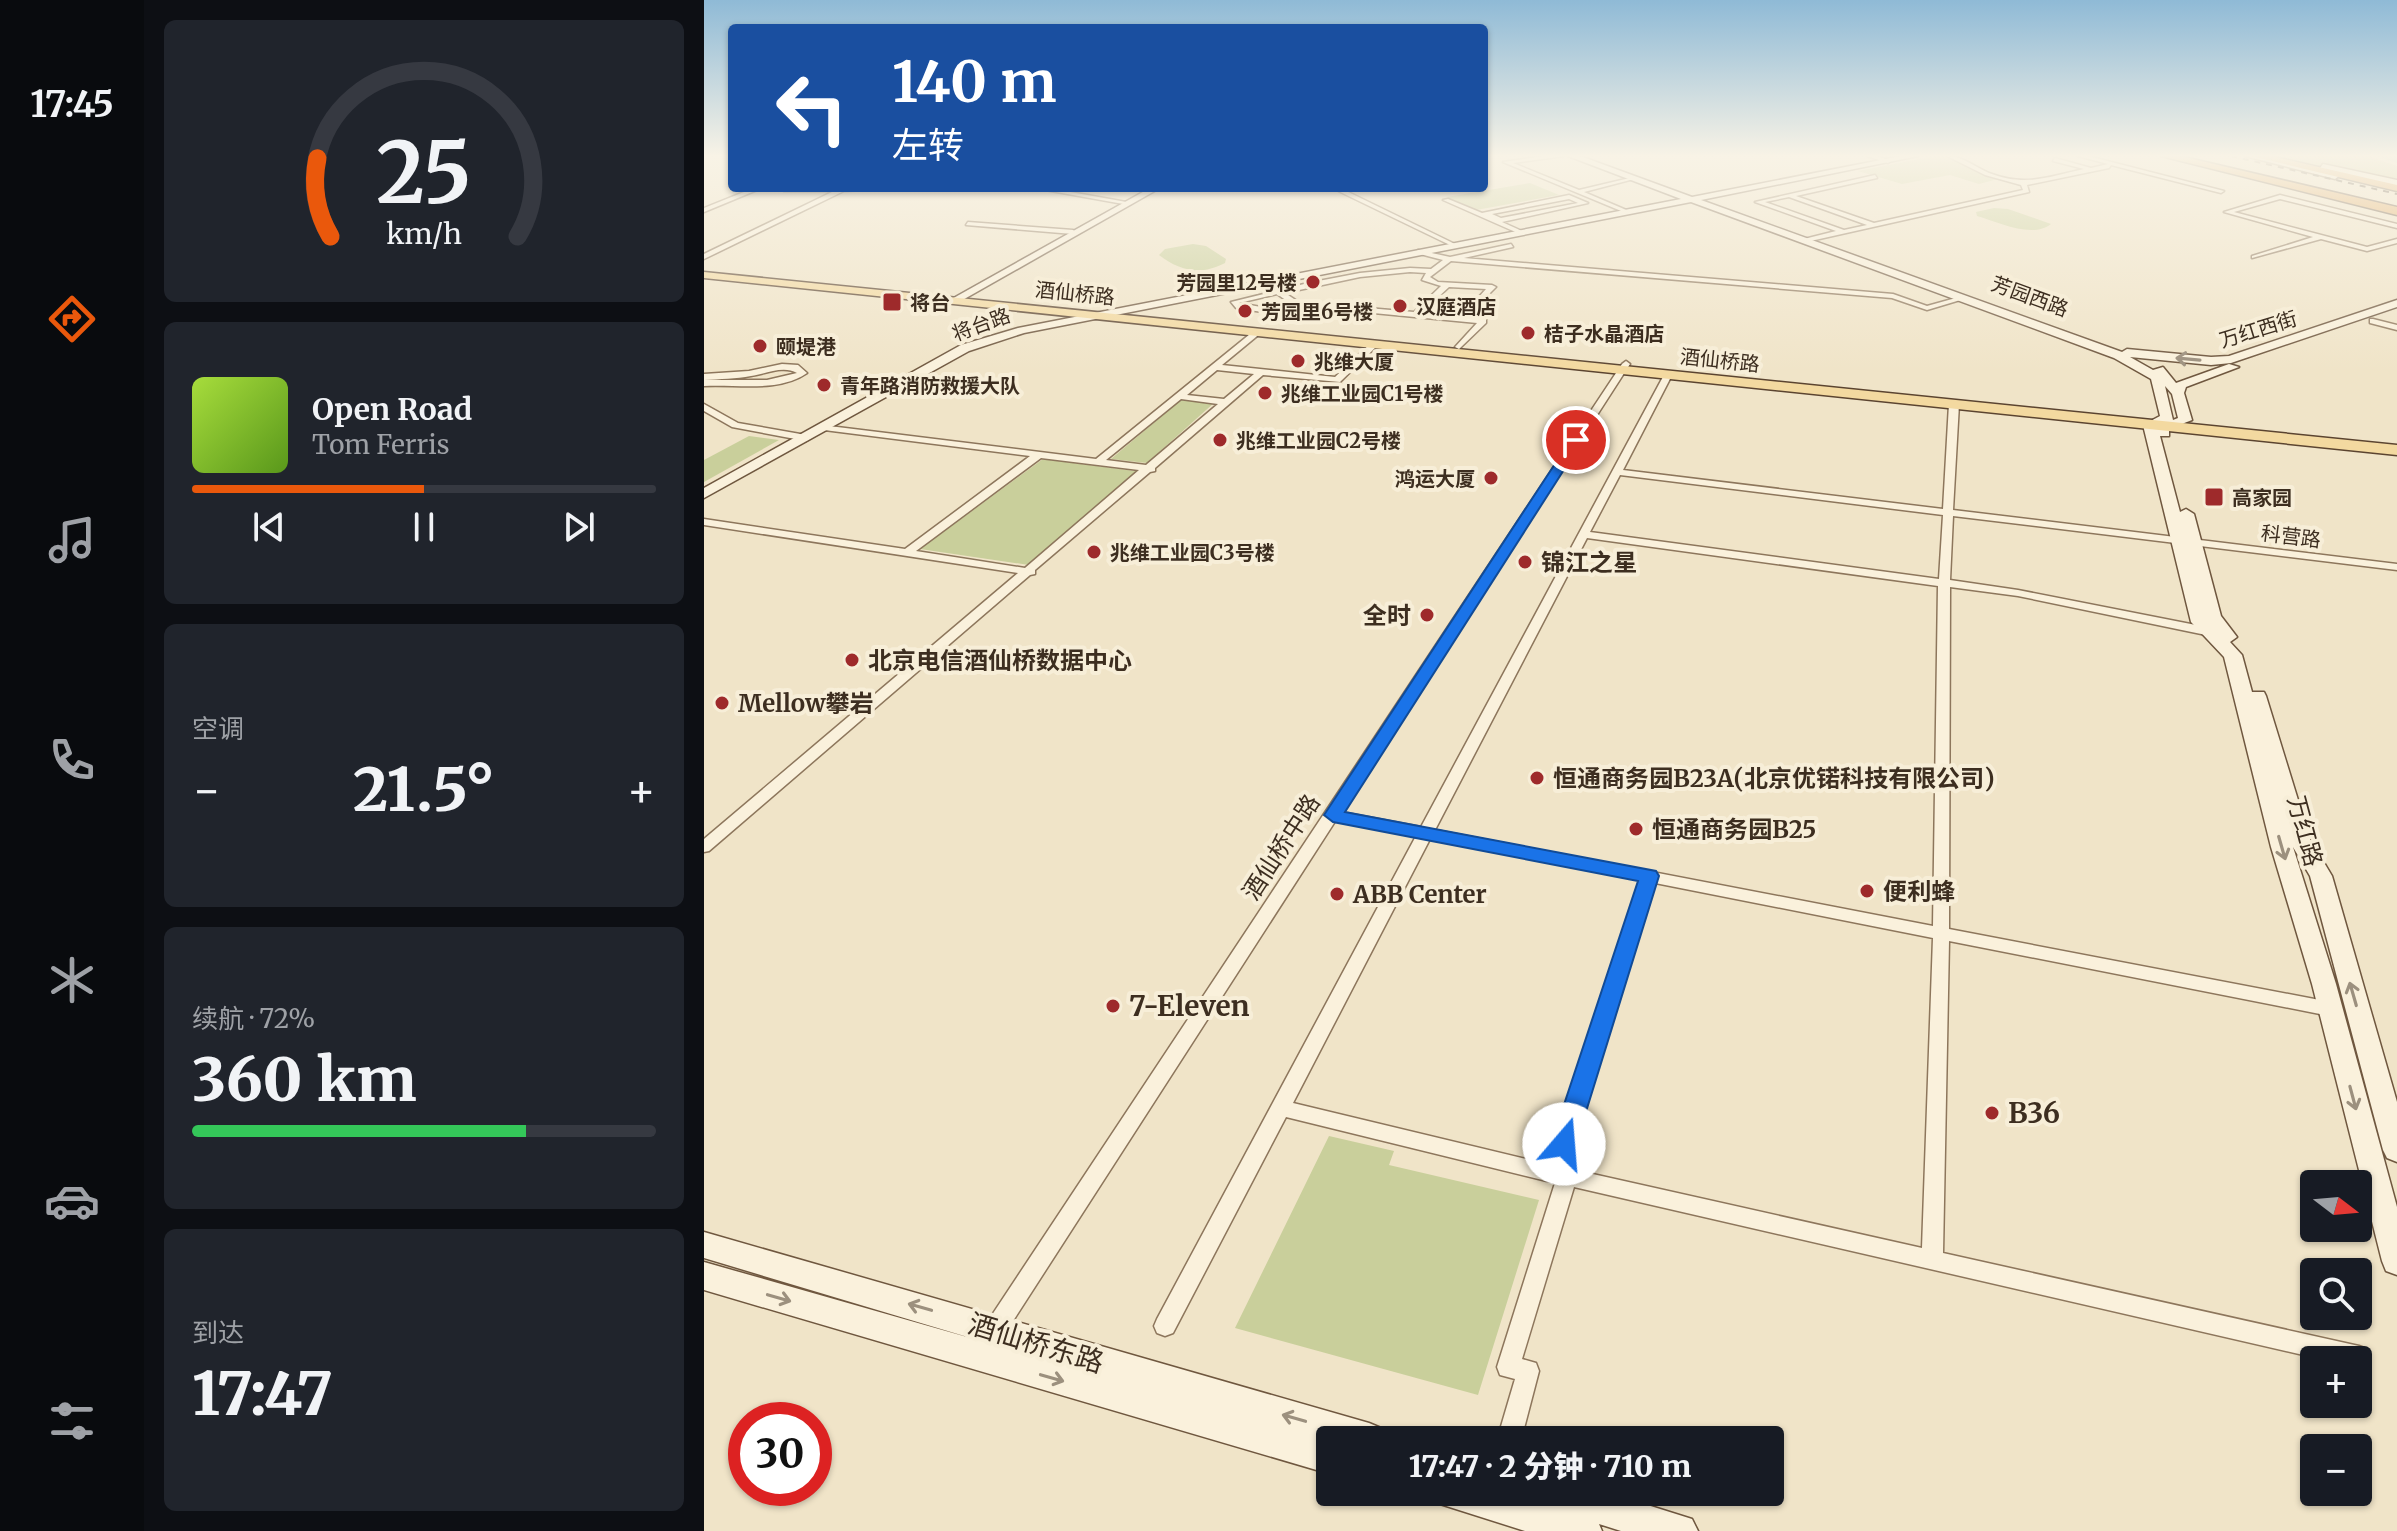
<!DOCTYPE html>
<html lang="zh">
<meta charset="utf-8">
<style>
:root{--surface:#171b24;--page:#20242c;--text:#f1f3f6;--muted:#9ea1a6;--line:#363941;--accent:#ea580c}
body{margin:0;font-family:Merriweather,"Noto Sans SC",serif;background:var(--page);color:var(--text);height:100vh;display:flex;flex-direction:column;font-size:30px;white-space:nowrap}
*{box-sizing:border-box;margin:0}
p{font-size:26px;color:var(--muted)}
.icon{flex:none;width:44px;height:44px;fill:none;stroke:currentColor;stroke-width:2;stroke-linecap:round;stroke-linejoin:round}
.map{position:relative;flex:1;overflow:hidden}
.side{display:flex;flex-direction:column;gap:20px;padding:20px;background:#0d0f14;width:560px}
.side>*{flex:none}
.banner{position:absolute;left:24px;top:24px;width:760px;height:168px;border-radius:8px;box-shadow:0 2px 6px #0004;background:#1a4fa0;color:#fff;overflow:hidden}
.needle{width:52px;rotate:106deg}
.controls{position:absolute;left:1596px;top:1170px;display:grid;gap:16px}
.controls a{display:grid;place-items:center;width:72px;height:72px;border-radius:8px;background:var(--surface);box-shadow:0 2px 6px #0004;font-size:40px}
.speed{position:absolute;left:24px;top:1402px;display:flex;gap:16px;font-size:40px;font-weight:700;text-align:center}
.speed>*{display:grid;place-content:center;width:104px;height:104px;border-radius:50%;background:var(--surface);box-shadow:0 2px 6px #0004;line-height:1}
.speed .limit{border:12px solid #d22;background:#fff;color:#111}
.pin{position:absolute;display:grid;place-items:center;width:68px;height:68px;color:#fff;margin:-34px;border:4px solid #fff;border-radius:50%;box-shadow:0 2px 8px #0007}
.me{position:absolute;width:88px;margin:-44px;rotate:18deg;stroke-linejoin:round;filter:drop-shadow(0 0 6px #0008)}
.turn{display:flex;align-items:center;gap:28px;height:168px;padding:0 32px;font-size:36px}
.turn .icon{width:104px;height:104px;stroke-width:2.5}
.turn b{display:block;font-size:56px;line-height:68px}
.big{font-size:60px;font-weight:800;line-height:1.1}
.side .tile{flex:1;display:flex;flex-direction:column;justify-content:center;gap:12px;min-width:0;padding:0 28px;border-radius:12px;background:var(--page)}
.side .dial{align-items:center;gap:0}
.dial svg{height:208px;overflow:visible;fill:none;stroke:var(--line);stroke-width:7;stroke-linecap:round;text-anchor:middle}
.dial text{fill:var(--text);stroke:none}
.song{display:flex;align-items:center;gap:24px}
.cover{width:96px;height:96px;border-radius:12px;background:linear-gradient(135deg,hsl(80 70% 55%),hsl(90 70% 35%))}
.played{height:8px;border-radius:4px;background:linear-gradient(90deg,var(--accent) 50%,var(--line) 50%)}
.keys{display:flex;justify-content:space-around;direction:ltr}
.heat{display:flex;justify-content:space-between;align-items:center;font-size:44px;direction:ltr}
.charge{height:12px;border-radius:6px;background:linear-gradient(90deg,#34c759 72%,var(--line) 0)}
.trip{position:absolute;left:612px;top:1426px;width:468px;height:80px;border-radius:8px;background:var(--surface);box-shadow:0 2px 6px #0004;font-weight:800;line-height:80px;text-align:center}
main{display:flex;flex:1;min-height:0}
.dock{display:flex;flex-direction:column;width:144px;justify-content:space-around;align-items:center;background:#090b0e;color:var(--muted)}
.dock .icon{width:56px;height:56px}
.dock .current{color:var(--accent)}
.dock b{font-size:36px;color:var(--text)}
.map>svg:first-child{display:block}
.green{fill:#c9cf9b}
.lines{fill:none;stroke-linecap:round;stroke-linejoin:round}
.river{fill:#a9c4bc;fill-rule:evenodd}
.street-casing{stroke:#8d765c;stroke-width:3}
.secondary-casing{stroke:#6f573f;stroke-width:3}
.primary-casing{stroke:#5b4430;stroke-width:3}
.highway-casing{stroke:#5b4430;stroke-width:3}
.street{fill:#faf1dc;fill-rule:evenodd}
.secondary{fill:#faf1dc;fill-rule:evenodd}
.primary{fill:#f3d9a0;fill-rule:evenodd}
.highway{fill:#e0a458;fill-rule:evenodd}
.rail{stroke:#3d2e20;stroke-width:2;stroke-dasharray:6 6;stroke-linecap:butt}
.oneway{stroke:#9c907e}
.route{fill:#1a73e8;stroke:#114b97;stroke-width:2}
.poi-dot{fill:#9e2a2b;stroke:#f7eed8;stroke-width:3}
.labels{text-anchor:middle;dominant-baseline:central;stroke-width:8;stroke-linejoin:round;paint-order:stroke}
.far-poi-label{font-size:20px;font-weight:bold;fill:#3d2e20;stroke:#f7eed8;text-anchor:start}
.far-street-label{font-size:20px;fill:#3d2e20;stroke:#f7eed8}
.poi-label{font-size:24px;font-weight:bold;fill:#3d2e20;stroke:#f7eed8;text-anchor:start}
.street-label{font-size:24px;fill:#3d2e20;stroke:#f7eed8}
.near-poi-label{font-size:28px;font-weight:bold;fill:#3d2e20;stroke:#f7eed8;text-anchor:start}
.near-street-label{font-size:28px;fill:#3d2e20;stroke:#f7eed8}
</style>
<main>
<nav class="dock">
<b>17:45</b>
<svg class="icon current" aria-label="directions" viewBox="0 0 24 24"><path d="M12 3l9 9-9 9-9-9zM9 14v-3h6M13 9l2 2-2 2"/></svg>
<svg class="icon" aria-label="music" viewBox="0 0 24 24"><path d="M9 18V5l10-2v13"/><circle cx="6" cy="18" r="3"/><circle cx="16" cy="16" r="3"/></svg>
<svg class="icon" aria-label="phone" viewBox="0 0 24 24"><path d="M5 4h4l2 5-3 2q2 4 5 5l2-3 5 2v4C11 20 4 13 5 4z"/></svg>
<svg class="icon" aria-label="climate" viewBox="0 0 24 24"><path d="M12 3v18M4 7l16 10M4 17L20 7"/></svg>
<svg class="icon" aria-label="car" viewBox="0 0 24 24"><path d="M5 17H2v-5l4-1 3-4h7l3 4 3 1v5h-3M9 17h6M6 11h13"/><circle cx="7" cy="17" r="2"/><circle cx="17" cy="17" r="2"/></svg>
<svg class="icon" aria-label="filters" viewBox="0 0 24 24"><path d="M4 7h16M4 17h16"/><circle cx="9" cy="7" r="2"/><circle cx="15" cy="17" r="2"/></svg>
</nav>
<section class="side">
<div class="tile dial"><svg viewBox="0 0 100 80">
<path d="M14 69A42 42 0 1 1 86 69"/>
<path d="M14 69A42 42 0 0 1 9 39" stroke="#ea580c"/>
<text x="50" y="56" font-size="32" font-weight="700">25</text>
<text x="50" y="72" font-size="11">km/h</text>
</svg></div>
<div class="tile">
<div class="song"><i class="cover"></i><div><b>Open Road</b><p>Tom Ferris</p></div></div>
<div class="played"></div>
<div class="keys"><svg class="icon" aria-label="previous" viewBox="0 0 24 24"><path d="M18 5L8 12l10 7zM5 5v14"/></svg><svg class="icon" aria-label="pause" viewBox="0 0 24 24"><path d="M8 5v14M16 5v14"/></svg><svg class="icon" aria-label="next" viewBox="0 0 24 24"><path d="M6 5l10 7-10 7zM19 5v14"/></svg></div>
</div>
<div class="tile"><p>空调</p>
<div class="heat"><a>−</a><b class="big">21.5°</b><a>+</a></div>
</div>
<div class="tile"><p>续航 · 72%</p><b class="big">360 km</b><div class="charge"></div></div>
<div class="tile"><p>到达</p><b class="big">17:47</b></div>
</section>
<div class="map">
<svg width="1693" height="1531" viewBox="0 0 1693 1531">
<rect width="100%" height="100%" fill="#f0e4c8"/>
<g class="green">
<path d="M 1231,156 C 1253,156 1273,173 1294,179 L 1275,184 L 1246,175 L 1198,184 L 1154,171 Z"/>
<polygon points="1570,156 1665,156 1693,166 1693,184"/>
<polygon points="826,183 855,195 772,210 743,197"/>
<path d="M 1290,208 L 1304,209 L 1347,224 C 1328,239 1294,222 1273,216 L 1272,212 Z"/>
<path d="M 489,244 L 502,246 L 522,259 L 521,263 C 496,276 476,271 455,255 L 461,249 Z"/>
<polygon points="478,399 511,402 443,463 407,459"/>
<polygon points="45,436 75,440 0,482 0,460"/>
<polygon points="339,459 438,472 325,565 216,549"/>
<polygon points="625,1136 690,1151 685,1165 835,1200 774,1395 531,1328"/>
</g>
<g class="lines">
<polygon class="river" points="1677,156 1693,156 1693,163 1678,158"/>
<defs>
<g id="street">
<polygon points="840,156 860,156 809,163 875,190 930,177 930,179 880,192 927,212 922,213 799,162"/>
<polygon points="1163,156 1173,156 1187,161 1184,163"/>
<path d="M 1243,156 C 1258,156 1271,167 1285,173 C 1322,187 1343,177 1380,169 L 1349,161 L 1351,158 L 1387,168 L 1404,164 L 1374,156 L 1384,156 L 1520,191 L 1517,193 L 1407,165 L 1405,168 L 1323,185 L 1325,192 L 1102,242 L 1100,239 L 1132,231 L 1051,202 L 1171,175 L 1173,178 L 1092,196 L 1170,223 L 1319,190 L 1317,185 L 1281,175 ZM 1085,197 L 1163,225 L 1140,230 L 1061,202 Z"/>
<polygon points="50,188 58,188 0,212 0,208"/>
<polygon points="82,188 185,189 140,191 0,259 0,254 130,191 80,191"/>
<polygon points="330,188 344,188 428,203 425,205"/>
<polygon points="628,188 636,188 753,245 748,246"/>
<path d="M 865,195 L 884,203 L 798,222 L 818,231 L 816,234 L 739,200 L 744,199 L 778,213 ZM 865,199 L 874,203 L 797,218 L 788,214 Z"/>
<polygon points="1576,195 1693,224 1693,228 1576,199 1530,212 1663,247 1693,239 1693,243 1663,251 1617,239 1548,258 1548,256 1609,237 1520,212"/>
<polygon points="264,222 369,230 372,232 369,234 262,225"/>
<path d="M 807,244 L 809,247 L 760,258 L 1189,294 L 1223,306 L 1259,296 L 1263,298 L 1223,310 L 1188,298 L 747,261 L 726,277 L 734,282 L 788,285 L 792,287 L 768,311 L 764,309 L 782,289 L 745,287 L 717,313 L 782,319 L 782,323 L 755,349 L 751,347 L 773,323 L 607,307 L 585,316 L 532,308 L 527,302 L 604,283 L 656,273 L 706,268 L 727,269 L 739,260 L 712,253 L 714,250 L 746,257 ZM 706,272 L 722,273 L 718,280 L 737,286 L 710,312 L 605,303 L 599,305 L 581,293 L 656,277 ZM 573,294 L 593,308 L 584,312 L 535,303 Z"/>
<polygon points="1669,319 1693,325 1693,330 1666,323 1666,319"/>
<path d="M 551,330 L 558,332 L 518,365 L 631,377 L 668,342 L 675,344 L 636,382 L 559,375 L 451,468 L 451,471 L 446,472 L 331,570 L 331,574 L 326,575 L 5,851 L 0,852 L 0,839 L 314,573 L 0,525 L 0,519 L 201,549 L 326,456 L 120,430 L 117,429 L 117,425 L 392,459 ZM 513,370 L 550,374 L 520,399 L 483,395 ZM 477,399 L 514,404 L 442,465 L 402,460 ZM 337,458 L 435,470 L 321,568 L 212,551 Z"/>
<path d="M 922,361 L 926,364 L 637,812 L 717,827 L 960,375 L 964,372 L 968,375 L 919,470 L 1239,509 L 1245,404 L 1250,401 L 1255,404 L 1249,510 L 1693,564 L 1693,570 L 1249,516 L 1246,580 L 1314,590 L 1502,627 L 1508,631 L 1502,635 L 1314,596 L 1246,587 L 1245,929 L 1626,1002 L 1632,1004 L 1635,1009 L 1632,1014 L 1626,1016 L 1245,941 L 1239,1253 L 1655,1346 L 1663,1349 L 1666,1357 L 1663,1365 L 1655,1368 L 1654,1360 L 1621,1360 L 870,1187 L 818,1359 L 832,1363 L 835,1371 L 817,1440 L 793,1440 L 811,1379 L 796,1375 L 793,1367 L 851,1183 L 582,1117 L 469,1333 L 461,1336 L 453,1333 L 450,1326 L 453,1319 L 712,836 L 632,820 L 298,1338 L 290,1341 L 282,1338 L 279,1331 L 282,1324 L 918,364 ZM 916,475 L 1239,515 L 1235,579 L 886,532 ZM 883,538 L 1234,586 L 1229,926 L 731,830 ZM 726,839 L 936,880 L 843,1164 L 589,1103 ZM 951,883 L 1229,938 L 1218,1248 L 862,1168 Z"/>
<path d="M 78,364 L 94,365 L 103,373 C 74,393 33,384 0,386 L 0,380 L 63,380 L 93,373 C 79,365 62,374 47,376 C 32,379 16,379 0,380 L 0,374 L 45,371 Z"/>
<polygon points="0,404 34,423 102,435 107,438 102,441 28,427 0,411"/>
</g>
<g id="secondary">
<path d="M 864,156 L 876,156 L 988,197 L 1197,156 L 1214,156 L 997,200 L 1418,352 L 1423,349 L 1507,357 L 1525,356 L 1693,300 L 1693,307 L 1527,363 L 1507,365 L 1426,357 L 1449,370 L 1459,367 L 1472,383 L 1525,364 L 1535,367 L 1482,387 L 1480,393 L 1488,420 L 1465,429 L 1465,436 L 1456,436 L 1476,512 L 1482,509 L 1490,514 L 1517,616 L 1533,637 L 1526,642 L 1538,655 L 1548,692 L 1560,692 L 1562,696 L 1606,839 L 1628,876 L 1693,1102 L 1693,1162 L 1683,1158 L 1679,1150 L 1606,876 L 1589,847 L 1632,984 L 1693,1207 L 1693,1275 L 1682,1271 L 1678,1261 L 1608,984 L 1567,847 L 1520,657 L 1487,622 L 1439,425 L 1456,416 L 1447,379 L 1410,358 L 987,202 L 320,333 L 265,351 L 0,498 L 0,488 L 257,345 L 314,328 L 977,199 ZM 1461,386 L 1468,394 L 1474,418 L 1469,420 Z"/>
<polygon points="1541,156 1556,156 1635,176 1631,179"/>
<polygon points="1619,164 1693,180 1693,186 1616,168"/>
<polygon points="446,188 456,188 255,302 246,300"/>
<polygon points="0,1232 665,1423 677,1428 682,1440 626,1440 626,1474 0,1290 0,1262 277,1341 0,1258"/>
<polygon points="731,1492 807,1492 829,1498 826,1492 902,1492 988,1519 994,1531 917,1531 895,1524 898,1531 821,1531 736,1504"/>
</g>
<polygon id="primary" points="0,272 1693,445 1693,455 0,278"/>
<g id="highway">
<polygon points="1457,156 1476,156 1693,207 1693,215"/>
<polygon points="1547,156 1567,156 1693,185 1693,191"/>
</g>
</defs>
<use href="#street" class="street-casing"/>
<use href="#secondary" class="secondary-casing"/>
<use href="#primary" class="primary-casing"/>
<use href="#highway" class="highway-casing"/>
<use href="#street" class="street"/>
<use href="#secondary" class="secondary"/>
<use href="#primary" class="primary"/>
<use href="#highway" class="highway"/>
<polyline class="rail" points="1527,156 1693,194"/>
</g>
<defs><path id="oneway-shaft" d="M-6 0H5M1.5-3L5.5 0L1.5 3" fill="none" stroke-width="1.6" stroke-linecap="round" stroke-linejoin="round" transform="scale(2)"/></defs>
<g class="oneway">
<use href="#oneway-shaft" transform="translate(1484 359) rotate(-175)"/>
<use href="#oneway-shaft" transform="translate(1578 848) rotate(74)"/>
<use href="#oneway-shaft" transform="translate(1649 994) rotate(-106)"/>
<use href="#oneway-shaft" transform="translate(1649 1098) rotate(75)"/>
<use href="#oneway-shaft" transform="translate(75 1298) rotate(16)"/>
<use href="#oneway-shaft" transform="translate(216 1307) rotate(-164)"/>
<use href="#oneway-shaft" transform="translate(348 1378) rotate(16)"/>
<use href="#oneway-shaft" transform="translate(590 1418) rotate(-164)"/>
</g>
<linearGradient id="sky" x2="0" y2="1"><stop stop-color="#8fbad6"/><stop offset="0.42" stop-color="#f8f3e6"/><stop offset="1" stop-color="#f8f3e6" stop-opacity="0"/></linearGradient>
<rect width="1693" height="371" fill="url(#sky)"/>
<polygon class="route" points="868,438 879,440 641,812 952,871 955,876 872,1144 868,1152 860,1155 851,1152 847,1144 934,881 629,822 620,815"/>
<g class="poi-dot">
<circle cx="609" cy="282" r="8"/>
<rect x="178" y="292" width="20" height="20" rx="4"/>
<circle cx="696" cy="306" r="8"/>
<circle cx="541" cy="311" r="8"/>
<circle cx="824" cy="333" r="8"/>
<circle cx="56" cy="346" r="8"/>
<circle cx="594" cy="361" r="8"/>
<circle cx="120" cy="385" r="8"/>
<circle cx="561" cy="393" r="8"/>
<circle cx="516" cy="440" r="8"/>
<circle cx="787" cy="478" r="8"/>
<rect x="1500" y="487" width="20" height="20" rx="4"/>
<circle cx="390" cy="552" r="8"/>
<circle cx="821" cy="562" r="8"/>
<circle cx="723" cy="615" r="8"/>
<circle cx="148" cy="660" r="8"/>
<circle cx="18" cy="703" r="8"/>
<circle cx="833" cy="778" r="8"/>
<circle cx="932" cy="829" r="8"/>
<circle cx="1163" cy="891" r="8"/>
<circle cx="633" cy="894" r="8"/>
<circle cx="409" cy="1006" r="8"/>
<circle cx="1288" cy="1113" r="8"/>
</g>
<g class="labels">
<g class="far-poi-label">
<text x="593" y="282" text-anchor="end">芳园里12号楼</text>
<text x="206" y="302">将台</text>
<text x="712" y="306">汉庭酒店</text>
<text x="557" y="311">芳园里6号楼</text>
<text x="840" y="333">桔子水晶酒店</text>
<text x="72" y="346">颐堤港</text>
<text x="610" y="361">兆维大厦</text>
<text x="136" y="385">青年路消防救援大队</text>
<text x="577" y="393">兆维工业园C1号楼</text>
<text x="532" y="440">兆维工业园C2号楼</text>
<text x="771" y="478" text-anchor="end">鸿运大厦</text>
<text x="1528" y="497">高家园</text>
<text x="406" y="552">兆维工业园C3号楼</text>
</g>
<g class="far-street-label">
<text transform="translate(371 293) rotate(6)">酒仙桥路</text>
<text transform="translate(1326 296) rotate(20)">芳园西路</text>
<text transform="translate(277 324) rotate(-20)">将台路</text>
<text transform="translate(1554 329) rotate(-17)">万红西街</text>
<text transform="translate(1016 360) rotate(6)">酒仙桥路</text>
<text transform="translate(1587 536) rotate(7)">科营路</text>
</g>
<g class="poi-label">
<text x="837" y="562">锦江之星</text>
<text x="707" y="615" text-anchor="end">全时</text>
<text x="164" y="660">北京电信酒仙桥数据中心</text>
<text x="34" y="703">Mellow攀岩</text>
<text x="849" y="778">恒通商务园B23A(北京优锘科技有限公司)</text>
<text x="948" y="829">恒通商务园B25</text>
<text x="1179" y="891">便利蜂</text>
<text x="649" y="894">ABB Center</text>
</g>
<g class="street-label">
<text transform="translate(1601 831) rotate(75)">万红路</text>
<text transform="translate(577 847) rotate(-57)">酒仙桥中路</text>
</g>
<g class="near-poi-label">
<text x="425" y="1006">7-Eleven</text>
<text x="1304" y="1113">B36</text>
</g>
<g class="near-street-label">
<text transform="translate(332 1343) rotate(17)">酒仙桥东路</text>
</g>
</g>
</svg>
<div class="controls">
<a><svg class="needle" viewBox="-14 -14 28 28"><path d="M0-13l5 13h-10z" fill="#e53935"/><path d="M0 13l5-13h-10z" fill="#9ea1a6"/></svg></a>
<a><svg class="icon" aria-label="search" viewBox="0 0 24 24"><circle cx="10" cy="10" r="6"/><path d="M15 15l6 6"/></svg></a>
<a>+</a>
<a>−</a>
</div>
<div class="speed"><div class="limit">30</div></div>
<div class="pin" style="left:872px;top:440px;background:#d93025"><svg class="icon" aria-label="arrive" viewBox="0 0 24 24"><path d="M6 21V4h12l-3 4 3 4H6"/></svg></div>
<svg class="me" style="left:860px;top:1144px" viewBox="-20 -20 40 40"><circle r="19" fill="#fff"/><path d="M0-13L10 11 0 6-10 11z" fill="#1a73e8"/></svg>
<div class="trip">17:47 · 2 分钟 · 710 m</div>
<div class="banner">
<div class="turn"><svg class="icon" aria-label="left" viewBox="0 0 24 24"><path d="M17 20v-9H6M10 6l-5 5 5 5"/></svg><div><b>140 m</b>左转</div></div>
</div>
</div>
</main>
